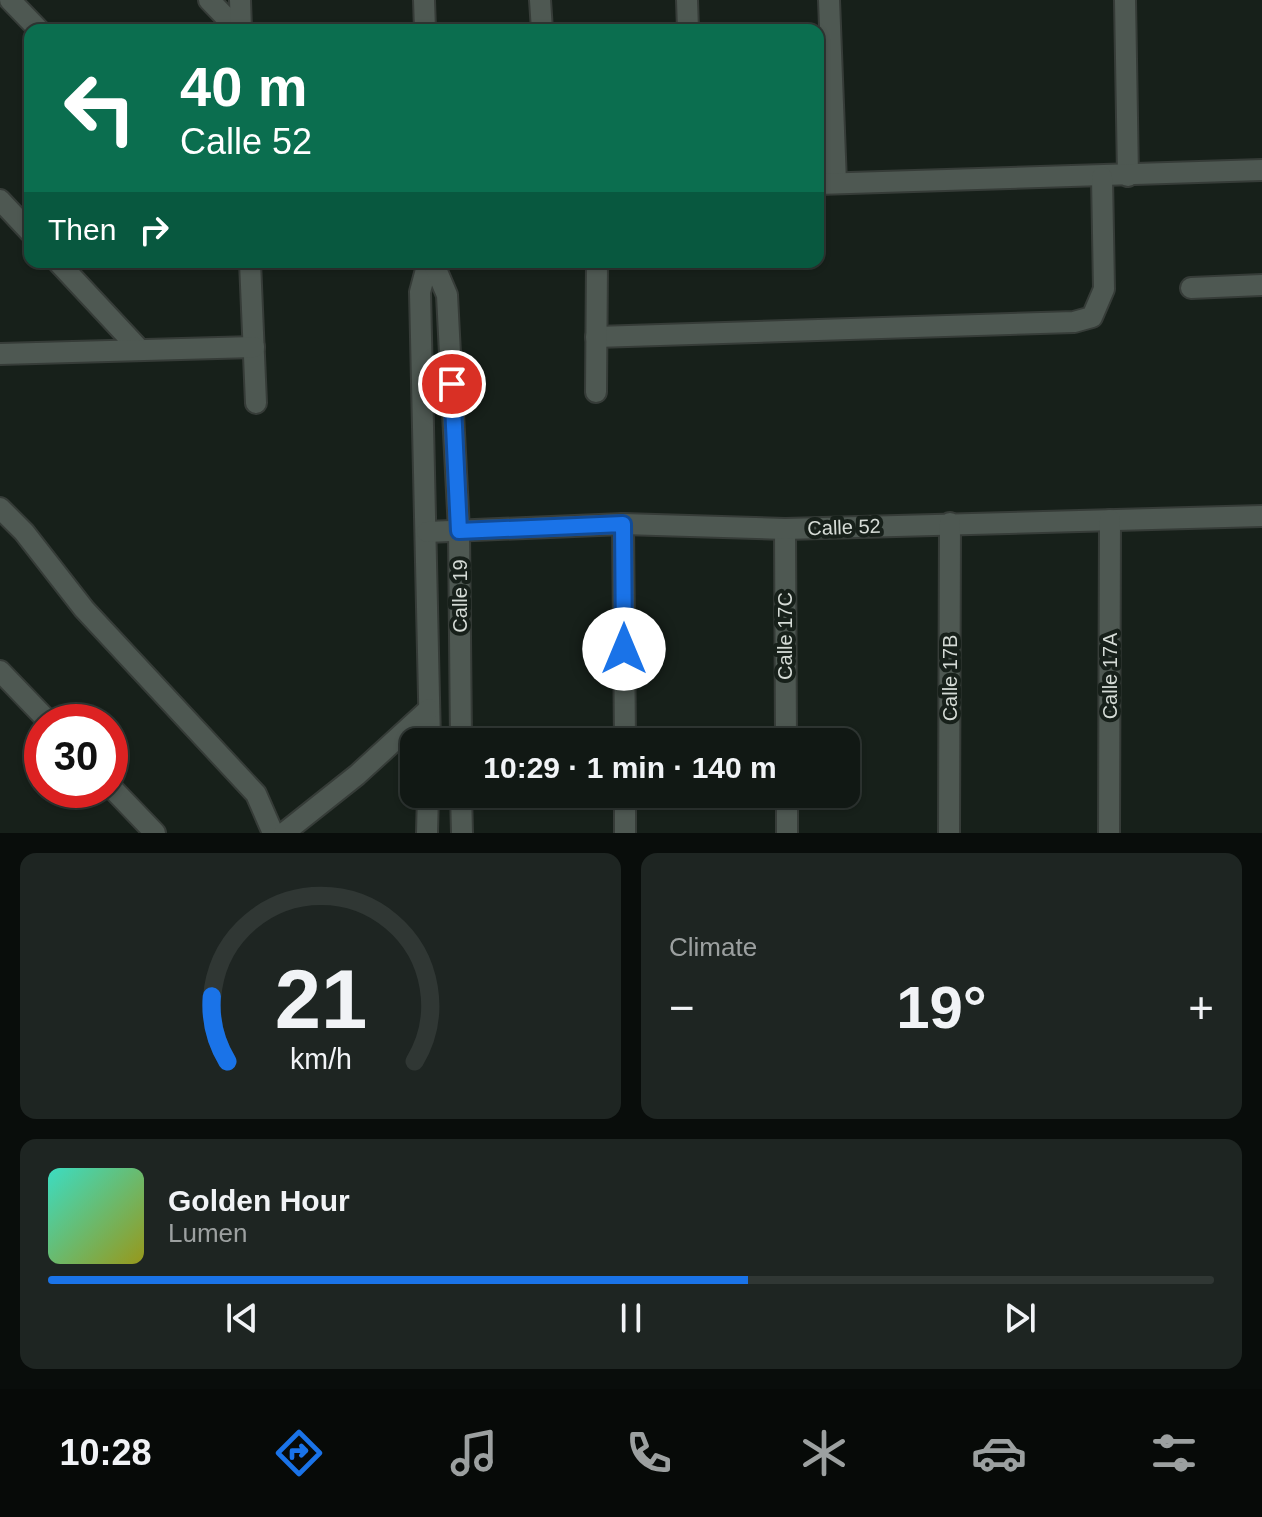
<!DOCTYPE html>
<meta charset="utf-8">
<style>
:root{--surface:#111814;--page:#1e2522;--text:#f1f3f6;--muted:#9ca0a0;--line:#303734;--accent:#1a73e8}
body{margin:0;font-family:Arial,sans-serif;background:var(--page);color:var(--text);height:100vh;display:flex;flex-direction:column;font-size:30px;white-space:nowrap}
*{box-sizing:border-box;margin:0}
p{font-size:26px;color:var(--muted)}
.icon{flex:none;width:44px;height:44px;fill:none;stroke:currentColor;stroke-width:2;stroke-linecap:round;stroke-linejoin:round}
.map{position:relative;height:833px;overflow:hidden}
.details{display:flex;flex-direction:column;gap:20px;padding:20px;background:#090d0b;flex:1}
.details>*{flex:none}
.hud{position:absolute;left:24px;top:24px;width:800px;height:244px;border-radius:16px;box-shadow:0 2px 6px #0004,0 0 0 2px var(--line);background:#0b6e4f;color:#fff;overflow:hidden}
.speed{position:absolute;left:24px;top:704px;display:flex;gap:16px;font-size:40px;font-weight:700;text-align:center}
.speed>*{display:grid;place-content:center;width:104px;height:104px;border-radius:50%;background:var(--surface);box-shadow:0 2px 6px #0004,0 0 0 2px var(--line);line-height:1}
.speed .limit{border:12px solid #d22;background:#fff;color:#111}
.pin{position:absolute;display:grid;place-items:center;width:68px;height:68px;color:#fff;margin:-34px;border:4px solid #fff;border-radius:50%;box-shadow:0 2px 8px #0007}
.me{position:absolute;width:88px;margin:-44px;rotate:0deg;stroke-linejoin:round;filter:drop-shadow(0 0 6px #0008)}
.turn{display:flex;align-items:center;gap:28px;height:168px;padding:0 24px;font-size:36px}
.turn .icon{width:104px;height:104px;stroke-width:2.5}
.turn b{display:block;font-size:56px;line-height:68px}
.then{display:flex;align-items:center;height:76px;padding:0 24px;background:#0003;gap:16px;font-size:30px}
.big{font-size:60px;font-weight:700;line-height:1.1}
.details .tile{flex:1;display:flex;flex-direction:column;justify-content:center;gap:12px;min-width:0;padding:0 28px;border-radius:16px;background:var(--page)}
.details .dial{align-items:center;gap:0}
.dial svg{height:208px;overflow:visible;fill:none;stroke:var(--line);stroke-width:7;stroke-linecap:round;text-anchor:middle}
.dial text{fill:var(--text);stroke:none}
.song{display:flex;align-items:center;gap:24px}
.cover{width:96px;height:96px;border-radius:12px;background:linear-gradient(135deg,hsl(170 70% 55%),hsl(60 70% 35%))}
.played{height:8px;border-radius:4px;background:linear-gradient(90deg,var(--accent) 60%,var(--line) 60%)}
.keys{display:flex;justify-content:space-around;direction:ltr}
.heat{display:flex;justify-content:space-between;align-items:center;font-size:44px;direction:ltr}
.details .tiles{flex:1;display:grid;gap:20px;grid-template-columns:1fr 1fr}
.tile:last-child{grid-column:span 2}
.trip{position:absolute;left:400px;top:728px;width:460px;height:80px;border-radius:16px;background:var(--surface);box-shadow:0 2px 6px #0004,0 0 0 2px var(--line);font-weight:700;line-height:80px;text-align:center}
.menu{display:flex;height:128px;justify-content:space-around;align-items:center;background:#070a08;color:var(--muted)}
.menu .icon{width:56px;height:56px}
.menu .current{color:var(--accent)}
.menu b{font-size:36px;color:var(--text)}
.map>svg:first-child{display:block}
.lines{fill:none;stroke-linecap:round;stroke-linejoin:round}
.street-casing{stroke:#363c38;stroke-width:24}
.street{stroke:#4e5852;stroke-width:20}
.route-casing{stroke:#114b97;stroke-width:20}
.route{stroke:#1a73e8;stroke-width:14}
.labels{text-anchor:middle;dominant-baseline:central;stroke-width:8;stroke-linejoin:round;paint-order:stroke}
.street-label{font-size:20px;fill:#d5dbd6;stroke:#17201a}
</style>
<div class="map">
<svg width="1262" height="833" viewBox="0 0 1262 833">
<rect width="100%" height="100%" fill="#17201a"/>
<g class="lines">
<defs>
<g id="street">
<polyline points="10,0 39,30"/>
<polyline points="209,0 238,30"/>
<polyline points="240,0 241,30"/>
<polyline points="424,0 425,30"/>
<polyline points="540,0 542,30"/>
<polyline points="687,0 688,30"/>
<polyline points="829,0 836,183"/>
<polyline points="1125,0 1128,176"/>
<polyline points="818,184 1262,170"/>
<polyline points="0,200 30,232"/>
<polyline points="58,262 140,350"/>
<polyline points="250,262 256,403"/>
<polyline points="428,262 420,292 430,742"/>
<polyline points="433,262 447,295 459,531 461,742"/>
<polyline points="1191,288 1262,285"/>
<polyline points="596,337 1074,322 1092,317 1104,289 1102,177"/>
<polyline points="0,354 254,347"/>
<polyline points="596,392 597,262"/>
<polyline points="0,508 24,532 84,609 256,794 273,833"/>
<polyline points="623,524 625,742"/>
<polyline points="785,529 786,742"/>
<polyline points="427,532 623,524 785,529 1262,516"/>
<polyline points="0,671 49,722"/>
<polyline points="110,786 155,833"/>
<polyline points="461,794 462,833"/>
<polyline points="625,794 625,833"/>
<polyline points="787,794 787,833"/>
<polyline points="284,833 357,775 429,709"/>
<polyline points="427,833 428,794"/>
<polyline points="949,833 950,523"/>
<polyline points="1109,833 1110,520"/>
</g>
</defs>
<use href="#street" class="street-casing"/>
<use href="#street" class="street"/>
</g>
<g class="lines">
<defs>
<polyline id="route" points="452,384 459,531 623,524 624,649"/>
</defs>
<use href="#route" class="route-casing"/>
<use href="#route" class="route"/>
</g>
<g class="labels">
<g class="street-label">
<text transform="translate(844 527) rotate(-2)">Calle 52</text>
<text transform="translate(460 596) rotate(-90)">Calle 19</text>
<text transform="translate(785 636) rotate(-90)">Calle 17C</text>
<text transform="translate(1110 676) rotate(-90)">Calle 17A</text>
<text transform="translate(950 678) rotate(-90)">Calle 17B</text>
</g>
</g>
</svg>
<div class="speed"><div class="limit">30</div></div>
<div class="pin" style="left:452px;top:384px;background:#d93025"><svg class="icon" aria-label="arrive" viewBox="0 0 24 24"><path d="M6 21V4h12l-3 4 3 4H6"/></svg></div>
<svg class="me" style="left:624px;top:649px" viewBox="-20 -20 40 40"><circle r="19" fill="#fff"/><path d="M0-13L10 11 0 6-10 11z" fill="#1a73e8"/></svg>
<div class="trip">10:29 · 1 min · 140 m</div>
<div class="hud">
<div class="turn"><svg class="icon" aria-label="left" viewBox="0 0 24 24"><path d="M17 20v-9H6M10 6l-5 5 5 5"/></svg><div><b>40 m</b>Calle 52</div></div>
<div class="then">Then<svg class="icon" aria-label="right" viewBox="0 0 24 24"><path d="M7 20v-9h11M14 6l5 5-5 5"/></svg></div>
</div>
</div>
<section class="details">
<div class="tiles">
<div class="tile dial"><svg viewBox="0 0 100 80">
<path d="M14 69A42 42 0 1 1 86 69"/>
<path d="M14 69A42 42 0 0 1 8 44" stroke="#1a73e8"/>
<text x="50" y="56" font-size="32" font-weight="700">21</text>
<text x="50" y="72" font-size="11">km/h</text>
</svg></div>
<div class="tile"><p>Climate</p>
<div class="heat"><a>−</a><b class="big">19°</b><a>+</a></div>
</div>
<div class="tile">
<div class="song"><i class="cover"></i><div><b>Golden Hour</b><p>Lumen</p></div></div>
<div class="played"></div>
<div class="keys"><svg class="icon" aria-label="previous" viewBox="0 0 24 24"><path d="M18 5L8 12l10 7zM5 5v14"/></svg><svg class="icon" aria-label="pause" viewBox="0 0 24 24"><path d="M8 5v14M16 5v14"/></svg><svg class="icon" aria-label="next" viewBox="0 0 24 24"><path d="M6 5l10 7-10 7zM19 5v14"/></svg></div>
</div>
</div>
</section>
<nav class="menu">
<b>10:28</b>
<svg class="icon current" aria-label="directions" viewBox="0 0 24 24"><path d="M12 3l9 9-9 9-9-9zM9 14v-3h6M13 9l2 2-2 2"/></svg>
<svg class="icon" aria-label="music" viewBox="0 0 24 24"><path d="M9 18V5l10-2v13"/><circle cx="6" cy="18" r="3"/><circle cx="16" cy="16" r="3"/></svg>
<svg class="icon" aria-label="phone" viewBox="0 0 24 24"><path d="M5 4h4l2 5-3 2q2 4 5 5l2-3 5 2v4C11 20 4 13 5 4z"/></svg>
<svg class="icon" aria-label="climate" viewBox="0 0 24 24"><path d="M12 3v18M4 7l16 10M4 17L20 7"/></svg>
<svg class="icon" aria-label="car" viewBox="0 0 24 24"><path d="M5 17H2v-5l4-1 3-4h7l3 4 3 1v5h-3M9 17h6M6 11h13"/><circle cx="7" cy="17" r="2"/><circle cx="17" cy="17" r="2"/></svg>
<svg class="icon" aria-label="filters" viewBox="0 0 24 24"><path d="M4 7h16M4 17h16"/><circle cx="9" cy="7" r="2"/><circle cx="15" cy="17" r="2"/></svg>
</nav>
